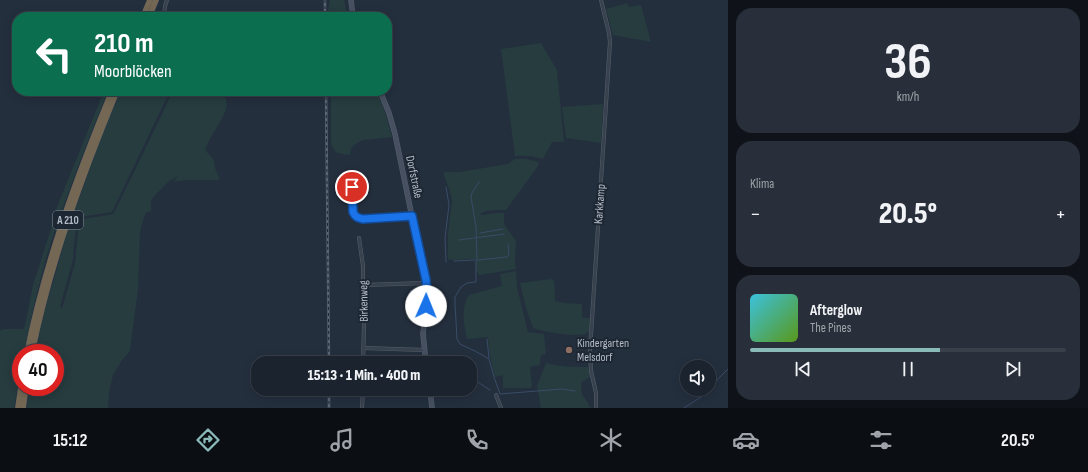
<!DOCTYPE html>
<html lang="de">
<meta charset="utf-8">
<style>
:root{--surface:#1b232e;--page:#282f3a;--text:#f1f3f6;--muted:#a0a4aa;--line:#39404a;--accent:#8bbbb9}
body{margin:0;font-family:"Sofia Sans Condensed",sans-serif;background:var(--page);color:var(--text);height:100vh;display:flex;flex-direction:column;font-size:15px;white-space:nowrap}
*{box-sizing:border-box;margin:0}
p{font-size:13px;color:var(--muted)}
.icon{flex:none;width:22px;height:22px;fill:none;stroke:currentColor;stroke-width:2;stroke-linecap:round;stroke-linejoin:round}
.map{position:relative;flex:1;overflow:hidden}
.side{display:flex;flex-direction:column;gap:8px;padding:8px;background:#0f1319;width:360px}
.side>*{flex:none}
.banner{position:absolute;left:12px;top:12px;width:380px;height:84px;border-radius:16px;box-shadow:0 2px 10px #0003,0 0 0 1px var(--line);background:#0b6e4f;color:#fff;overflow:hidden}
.fabs{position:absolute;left:680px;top:360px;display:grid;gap:8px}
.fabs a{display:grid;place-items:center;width:36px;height:36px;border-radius:50%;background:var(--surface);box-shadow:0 2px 10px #0003,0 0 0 1px var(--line);font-size:20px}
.speed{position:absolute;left:12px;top:344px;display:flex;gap:8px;font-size:20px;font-weight:700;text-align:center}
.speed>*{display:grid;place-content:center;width:52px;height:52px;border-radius:50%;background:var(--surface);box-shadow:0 2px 10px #0003,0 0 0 1px var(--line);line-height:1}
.speed .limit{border:6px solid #d22;background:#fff;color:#111}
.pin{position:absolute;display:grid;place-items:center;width:34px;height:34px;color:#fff;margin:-17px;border:2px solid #fff;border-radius:50%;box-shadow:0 1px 4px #0007}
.me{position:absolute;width:44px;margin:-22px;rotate:1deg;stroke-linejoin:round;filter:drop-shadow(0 0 3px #0008)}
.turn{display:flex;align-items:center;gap:14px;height:84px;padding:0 16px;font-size:18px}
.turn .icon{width:52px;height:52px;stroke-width:2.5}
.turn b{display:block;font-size:28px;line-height:34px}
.big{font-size:30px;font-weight:800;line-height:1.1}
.side .card{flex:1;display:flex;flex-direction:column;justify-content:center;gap:6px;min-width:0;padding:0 14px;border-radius:16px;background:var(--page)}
.side .dial{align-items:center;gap:0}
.dial b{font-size:52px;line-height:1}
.song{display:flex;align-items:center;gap:12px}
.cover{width:48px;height:48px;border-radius:6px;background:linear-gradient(135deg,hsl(190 70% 55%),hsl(90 70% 35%))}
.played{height:4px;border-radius:2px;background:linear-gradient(90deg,var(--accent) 60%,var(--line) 60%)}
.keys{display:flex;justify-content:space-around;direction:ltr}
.heat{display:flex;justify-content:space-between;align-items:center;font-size:22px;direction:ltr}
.trip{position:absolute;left:251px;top:356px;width:226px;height:40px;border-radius:16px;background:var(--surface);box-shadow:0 2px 10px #0003,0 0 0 1px var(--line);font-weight:800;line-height:40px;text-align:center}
.tabs{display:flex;height:64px;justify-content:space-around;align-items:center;background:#0b0e12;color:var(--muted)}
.tabs .icon{width:28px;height:28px}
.tabs .active{color:var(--accent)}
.tabs b{font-size:18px;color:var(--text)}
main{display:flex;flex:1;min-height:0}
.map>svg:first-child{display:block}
.green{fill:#263c3f}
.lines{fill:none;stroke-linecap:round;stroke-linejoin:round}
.stream{stroke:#394c67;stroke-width:1}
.street-casing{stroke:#565f6c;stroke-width:4}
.secondary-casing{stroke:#565f6c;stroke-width:5.5}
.highway-casing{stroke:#434c59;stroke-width:6}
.street{stroke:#38414e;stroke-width:3}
.secondary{stroke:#465061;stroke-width:4.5}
.highway{stroke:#746855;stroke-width:5.5}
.rail-casing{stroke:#5a6575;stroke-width:2.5}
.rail{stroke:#1d2633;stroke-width:1;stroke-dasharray:3;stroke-linecap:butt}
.route-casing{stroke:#114b97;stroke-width:10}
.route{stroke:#1a73e8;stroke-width:7}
.education-dot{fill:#8d6e63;stroke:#1d2633;stroke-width:1.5}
.labels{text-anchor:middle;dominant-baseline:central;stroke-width:4;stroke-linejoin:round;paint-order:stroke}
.shield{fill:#1d2633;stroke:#878f9c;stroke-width:1}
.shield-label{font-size:11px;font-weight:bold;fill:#b4bcc9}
.street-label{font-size:12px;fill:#b4bcc9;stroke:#1d2633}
.poi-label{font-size:12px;fill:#b4bcc9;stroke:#1d2633;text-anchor:start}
</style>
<main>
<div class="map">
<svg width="728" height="408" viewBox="0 0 728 408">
<rect width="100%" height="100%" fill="#242f3e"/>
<g class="green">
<polygon points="330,0 344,0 348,17 328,17 328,10"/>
<polygon points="627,3 629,7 641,5 651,42 613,35 606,9"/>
<path d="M 541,43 L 557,70 L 564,142 L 552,142 L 543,159 C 533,156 525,155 515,156 L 501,49 Z"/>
<path d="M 104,91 L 108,91 C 86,145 65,199 47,255 C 38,287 30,320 24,353 L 21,353 L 21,369 L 14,408 L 0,408 L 0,331 L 4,329 L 23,329 L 25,326 L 33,285 L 52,226 L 53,217 Z"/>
<path d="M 121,91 L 169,91 L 168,95 L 112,212 L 81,217 L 77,221 L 74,244 L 73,259 L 60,307 L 62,308 L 64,302 L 75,263 L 79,222 L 84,219 L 113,214 L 114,213 L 164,110 L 172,92 L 216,92 C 241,98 215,128 210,139 C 208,142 207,147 205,150 L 214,160 L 215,168 L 220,180 L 185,180 L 173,182 L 178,176 L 168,182 L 154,196 L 151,201 L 151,211 L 147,212 L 144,217 L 140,232 L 138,289 L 130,351 L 122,360 L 113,375 L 109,393 L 108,408 L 27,408 L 29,387 L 55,387 L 55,353 L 35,353 L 45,310 L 69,226 L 104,130 Z"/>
<path d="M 340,91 L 362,91 L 363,92 L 365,91 L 377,91 L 385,112 L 392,137 L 364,140 C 356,143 350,146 350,155 C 338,154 332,153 331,140 L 331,96 L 329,96 L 329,92 Z"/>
<polygon points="603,104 601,143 566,138 562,107"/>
<path d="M 515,159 L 526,159 L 539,162 L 538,166 L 506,210 C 498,210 486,209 480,214 L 481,215 C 489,215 496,212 504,213 L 504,224 L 516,241 L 515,260 L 516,269 L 479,275 L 476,269 L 476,259 L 452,260 L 448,259 L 448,234 L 452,200 L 449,188 L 444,176 L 444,172 L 460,172 L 508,164 Z"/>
<path d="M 516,271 L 517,287 L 528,332 L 544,334 L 546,354 L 541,355 L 540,365 L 530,367 L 532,386 L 530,388 L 503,388 L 503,375 L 495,377 C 491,364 489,351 488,337 L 467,339 C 464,324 460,309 469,295 L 502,286 L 500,274 Z"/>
<path d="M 551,279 L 554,281 L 555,301 L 565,303 L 582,304 L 582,318 L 591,318 L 590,330 C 589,331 586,333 585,334 C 573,337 545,332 533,328 L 526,308 L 520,283 Z"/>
<path d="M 546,363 C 560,367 573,367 588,367 L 591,376 L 581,383 L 582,394 L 588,403 L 589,407 L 594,408 L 541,408 L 537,386 Z"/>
</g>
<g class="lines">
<g class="stream">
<polyline points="480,233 503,229"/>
<polyline points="459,240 504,234"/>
<polyline points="476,260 476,282 467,283 461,287 455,297 455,304 457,339 460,344 475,351 489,359 494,377 500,394 562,389 575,391"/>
<polyline points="477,260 476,227 471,197 472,193 479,182"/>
<polyline points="478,260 507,257 509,254 508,244"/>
<polyline points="454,261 475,260"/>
<polyline points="446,262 445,238 449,205 446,187"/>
<polyline points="487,339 489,358"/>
<polyline points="476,381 490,390"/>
<polyline points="709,388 728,369"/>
<polyline points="684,408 701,397 709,389"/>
</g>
<defs>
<g id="street">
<polyline points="164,17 165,6 167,0"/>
<path d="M 352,187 L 353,212 C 355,217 358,218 363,219 L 412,216"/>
<polyline points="359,238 363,266 363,283 365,287 363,363"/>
<polyline points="365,285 426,283"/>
<polyline points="364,348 424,350"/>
<polyline points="496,395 501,408"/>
<polyline points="362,408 363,389"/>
<polyline points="596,408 596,393 591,371 590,350 610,42 609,33 601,0"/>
</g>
<g id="secondary">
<polyline points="351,0 353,17"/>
<polyline points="380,91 389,113 395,134 425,280 427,298 423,334 426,363"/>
<polyline points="430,389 432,408"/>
</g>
<g id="highway">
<polyline points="143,17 150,0"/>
<polyline points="149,17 156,0"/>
<path d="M 27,353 C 45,263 77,176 112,91"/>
<path d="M 32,353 C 50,263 82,176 117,91"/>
<polyline points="18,408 21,387"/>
<polyline points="23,408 26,387"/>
</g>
</defs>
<use href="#street" class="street-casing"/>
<use href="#secondary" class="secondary-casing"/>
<use href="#highway" class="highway-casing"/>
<use href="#street" class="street"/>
<use href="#secondary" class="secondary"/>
<use href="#highway" class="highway"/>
<defs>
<g id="rail">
<polyline points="325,0 325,17"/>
<polyline points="326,91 329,363"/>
<polyline points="329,389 329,408"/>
</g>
</defs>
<use href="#rail" class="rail-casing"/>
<use href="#rail" class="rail"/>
</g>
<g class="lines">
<defs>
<path id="route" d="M 352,187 L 353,212 C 355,217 358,218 363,219 L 412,216 L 426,280 L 427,294 L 426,306"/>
</defs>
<use href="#route" class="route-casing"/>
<use href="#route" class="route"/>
</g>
<circle class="education-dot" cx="569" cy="350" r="4"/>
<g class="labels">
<rect class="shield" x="53" y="211" width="30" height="18" rx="3"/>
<g class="shield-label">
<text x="68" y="220">A 210</text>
</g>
<g class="street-label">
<text transform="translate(414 177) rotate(78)">Dorfstraße</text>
<text transform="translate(600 204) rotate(-86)">Karkkamp</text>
<text transform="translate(364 301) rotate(-91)">Birkenweg</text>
</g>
<g class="poi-label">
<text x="577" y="343">Kindergarten<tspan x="577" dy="14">Melsdorf</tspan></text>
</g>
</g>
</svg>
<div class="fabs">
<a><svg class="icon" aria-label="sound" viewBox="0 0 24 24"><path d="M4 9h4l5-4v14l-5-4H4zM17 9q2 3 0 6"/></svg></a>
</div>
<div class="speed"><div class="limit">40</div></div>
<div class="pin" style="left:352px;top:187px;background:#d93025"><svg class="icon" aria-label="arrive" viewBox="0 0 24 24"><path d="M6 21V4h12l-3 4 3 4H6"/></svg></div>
<svg class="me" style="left:426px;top:306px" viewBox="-20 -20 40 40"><circle r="19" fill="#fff"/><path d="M0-13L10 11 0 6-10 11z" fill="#1a73e8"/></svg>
<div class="trip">15:13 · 1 Min. · 400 m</div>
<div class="banner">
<div class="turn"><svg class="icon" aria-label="left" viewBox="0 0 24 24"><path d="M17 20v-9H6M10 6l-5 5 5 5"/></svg><div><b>210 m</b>Moorblöcken</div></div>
</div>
</div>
<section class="side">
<div class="card dial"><b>36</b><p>km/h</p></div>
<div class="card"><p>Klima</p>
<div class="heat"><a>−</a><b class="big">20.5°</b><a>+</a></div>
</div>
<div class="card">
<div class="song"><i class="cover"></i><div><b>Afterglow</b><p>The Pines</p></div></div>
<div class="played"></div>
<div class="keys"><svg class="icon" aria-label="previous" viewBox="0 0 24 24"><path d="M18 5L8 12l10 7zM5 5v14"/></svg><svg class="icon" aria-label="pause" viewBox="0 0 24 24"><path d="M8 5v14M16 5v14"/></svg><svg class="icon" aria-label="next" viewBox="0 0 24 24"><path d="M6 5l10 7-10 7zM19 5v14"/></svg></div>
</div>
</section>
</main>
<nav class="tabs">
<b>15:12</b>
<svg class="icon active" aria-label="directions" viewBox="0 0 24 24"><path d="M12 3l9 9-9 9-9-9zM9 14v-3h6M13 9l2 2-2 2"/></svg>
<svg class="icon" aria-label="music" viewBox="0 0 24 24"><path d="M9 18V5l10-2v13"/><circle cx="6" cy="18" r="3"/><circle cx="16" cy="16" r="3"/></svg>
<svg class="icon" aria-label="phone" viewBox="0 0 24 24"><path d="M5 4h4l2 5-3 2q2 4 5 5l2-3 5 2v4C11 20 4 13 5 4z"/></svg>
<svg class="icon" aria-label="climate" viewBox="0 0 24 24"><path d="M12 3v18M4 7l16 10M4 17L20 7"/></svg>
<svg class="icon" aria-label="car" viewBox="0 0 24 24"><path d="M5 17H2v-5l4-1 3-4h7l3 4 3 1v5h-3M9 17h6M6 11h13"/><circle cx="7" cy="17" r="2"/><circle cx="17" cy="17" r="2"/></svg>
<svg class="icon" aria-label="filters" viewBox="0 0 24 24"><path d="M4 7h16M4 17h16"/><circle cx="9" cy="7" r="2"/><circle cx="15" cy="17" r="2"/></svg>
<b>20.5°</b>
</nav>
